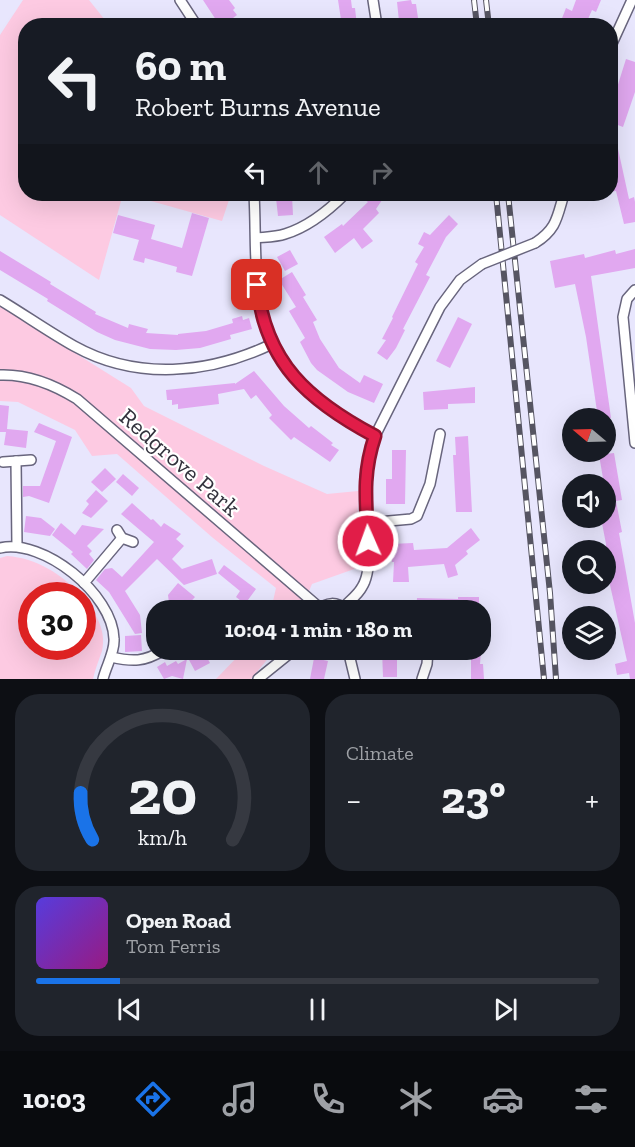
<!DOCTYPE html>
<meta charset="utf-8">
<style>
:root{--surface:#171b24;--page:#20242c;--text:#f1f3f6;--muted:#9ea1a6;--line:#363941;--accent:#1a73e8}
body{margin:0;font-family:"Zilla Slab",serif;background:var(--page);color:var(--text);height:100vh;display:flex;flex-direction:column;font-size:22px;white-space:nowrap}
*{box-sizing:border-box;margin:0}
p{font-size:20px;color:var(--muted)}
.icon{flex:none;width:33px;height:33px;fill:none;stroke:currentColor;stroke-width:2;stroke-linecap:round;stroke-linejoin:round}
.map{position:relative;height:679px;overflow:hidden}
.panel{display:flex;flex-direction:column;gap:15px;padding:15px;background:#0d0f14;flex:1}
.panel>*{flex:none}
.banner{position:absolute;left:18px;top:18px;width:600px;height:183px;border-radius:24px;box-shadow:0 6px 24px #0002;background:#171b24;color:var(--text);overflow:hidden}
.needle{width:39px;rotate:289deg}
.controls{position:absolute;left:562px;top:408px;display:grid;gap:12px}
.controls a{display:grid;place-items:center;width:54px;height:54px;border-radius:50%;background:var(--surface);box-shadow:0 6px 24px #0002;font-size:30px}
.speed{position:absolute;left:18px;top:582px;display:flex;gap:12px;font-size:30px;font-weight:700;text-align:center}
.speed>*{display:grid;place-content:center;width:78px;height:78px;border-radius:50%;background:var(--surface);box-shadow:0 6px 24px #0002;line-height:1}
.speed .limit{border:9px solid #d22;background:#fff;color:#111}
.pin{position:absolute;display:grid;place-items:center;width:51px;height:51px;color:#fff;margin:-26px;border-radius:12px;box-shadow:0 3px 9px #0006}
.me{position:absolute;width:66px;margin:-33px;rotate:358deg;stroke-linejoin:round;filter:drop-shadow(0 0 4px #0008)}
.turn{display:flex;align-items:center;gap:21px;height:126px;padding:0 18px;font-size:27px}
.turn .icon{width:78px;height:78px;stroke-width:2.5}
.turn b{display:block;font-size:42px;line-height:51px}
.lanes{display:flex;align-items:center;height:57px;padding:0 18px;background:#0003;justify-content:center;gap:30px;direction:ltr}
.lanes .off{opacity:.35}
.big{font-size:45px;font-weight:800;line-height:1.1}
.panel .tile{flex:1;display:flex;flex-direction:column;justify-content:center;gap:9px;min-width:0;padding:0 21px;border-radius:24px;background:var(--page)}
.panel .dial{align-items:center;gap:0}
.dial svg{height:156px;overflow:visible;fill:none;stroke:var(--line);stroke-width:7;stroke-linecap:round;text-anchor:middle}
.dial text{fill:var(--text);stroke:none}
.song{display:flex;align-items:center;gap:18px}
.cover{width:72px;height:72px;border-radius:9px;background:linear-gradient(135deg,hsl(250 70% 55%),hsl(310 70% 35%))}
.played{height:6px;border-radius:3px;background:linear-gradient(90deg,var(--accent) 15%,var(--line) 15%)}
.keys{display:flex;justify-content:space-around;direction:ltr}
.heat{display:flex;justify-content:space-between;align-items:center;font-size:33px;direction:ltr}
.panel .tiles{flex:1;display:grid;gap:15px;grid-template-columns:1fr 1fr}
.tile:last-child{grid-column:span 2}
.trip{position:absolute;left:146px;top:600px;width:345px;height:60px;border-radius:24px;background:var(--surface);box-shadow:0 6px 24px #0002;font-weight:800;line-height:60px;text-align:center}
.dock{display:flex;height:96px;justify-content:space-around;align-items:center;background:#090b0e;color:var(--muted)}
.dock .icon{width:42px;height:42px}
.dock .active{color:var(--accent)}
.dock b{font-size:27px;color:var(--text)}
.map>svg:first-child{display:block}
.green{fill:#fdcae2}
.building{fill:#e1a8f0}
.lines{fill:none;stroke-linecap:round;stroke-linejoin:round}
.minor-casing{stroke:#68657d;stroke-width:12}
.minor{stroke:#fff;stroke-width:9}
.rail-casing{stroke:#565562;stroke-width:6}
.rail{stroke:#fff;stroke-width:4;stroke-dasharray:11;stroke-linecap:butt}
.minor-bridge-casing{stroke:#68657d;stroke-width:12;stroke-linecap:butt}
.minor-bridge{stroke:#fff;stroke-width:9}
.route-casing{stroke:#92132f;stroke-width:15}
.route{stroke:#e11d48;stroke-width:10}
.labels{text-anchor:middle;dominant-baseline:central;stroke-width:4.5;stroke-linejoin:round;paint-order:stroke}
.street-label{font-size:24px;fill:#33323d;stroke:#fff}
</style>
<div class="map">
<svg width="635" height="679" viewBox="0 0 635 679">
<rect width="100%" height="100%" fill="#e8e6fd"/>
<g class="green">
<polygon points="23,0 89,0 109,25 26,26 26,194 123,194 99,280 0,215 0,35"/>
<polygon points="126,194 231,194 222,221"/>
<polygon points="0,306 131,388 144,406 264,466 327,494 358,491 357,568 312,584 301,610 271,610 276,588 213,538 117,454 92,456 75,430 18,402 0,401"/>
<path d="M 7,556 C 37,558 61,574 81,595 L 32,596 L 32,646 L 82,646 L 83,597 C 95,612 107,630 102,651 C 99,660 95,669 93,679 L 0,679 L 0,558 Z"/>
<polygon points="244,650 275,650 251,679 216,679"/>
</g>
<g class="building">
<polygon points="203,0 229,0 235,8 233,10 237,15 233,18 235,21 229,26 220,26"/>
<polygon points="338,0 351,0 352,8 355,8 357,26 342,26"/>
<polygon points="411,0 412,4 416,4 418,18 399,21 397,2"/>
<polygon points="576,0 601,0 596,12 592,10 585,26 559,26 566,8 572,11"/>
<polygon points="626,59 635,62 635,92 623,127 610,122 610,92 615,94"/>
<polygon points="610,135 615,135 629,199 634,197 635,202 635,222 624,224 616,191 610,192"/>
<polygon points="369,194 386,194 376,209 379,213 363,229 373,241 362,249 354,238 335,253 324,237 342,224 343,226 368,202 365,200"/>
<polygon points="292,196 293,215 278,216 276,198"/>
<polygon points="192,213 209,218 192,276 176,272 177,267 145,258 144,263 133,260 139,240 113,233 118,215 155,225 151,239 182,248"/>
<polygon points="449,215 458,224 446,237 426,275 430,277 403,329 405,330 396,348 387,360 377,353 386,340 382,339 393,318 392,317 418,264 415,262 424,247 418,244 424,232 430,235"/>
<polygon points="635,249 635,268 591,276 611,418 598,418 586,337 575,284 555,288 550,261 584,254 585,258 615,250 616,254"/>
<polygon points="290,250 298,264 285,271 277,257"/>
<polygon points="0,251 28,268 51,282 50,284 96,312 95,314 128,328 129,324 148,329 146,333 178,335 178,334 206,331 233,323 232,319 242,316 243,320 249,318 252,329 230,335 231,339 200,348 176,350 150,349 115,340 97,332 47,301 48,299 0,270"/>
<polygon points="292,272 306,295 303,297 317,320 313,322 320,339 339,368 360,383 364,375 383,384 374,403 348,392 317,370 311,363 300,342 305,338 289,311 296,307 279,280"/>
<polygon points="458,317 472,324 450,368 436,361"/>
<polygon points="254,371 284,406 309,428 311,426 333,443 331,445 339,450 330,462 294,437 291,440 269,418 272,415 256,395 251,399 244,389 218,394 219,404 178,409 178,404 172,405 172,400 167,400 166,390 235,383 235,384"/>
<polygon points="475,387 475,403 448,404 448,409 424,410 423,392"/>
<polygon points="0,405 9,406 7,429 28,431 26,448 4,445 6,432 0,432"/>
<polygon points="39,423 72,437 49,503 29,496 23,497 23,486 40,486 56,441 34,432"/>
<polygon points="468,436 472,512 456,512 453,455 456,455 455,437"/>
<polygon points="392,450 406,450 405,504 386,504 386,479 392,479"/>
<polygon points="614,453 622,500 616,501 622,532 619,533 635,623 635,679 630,679 629,673 617,675 615,664 627,661 610,585 606,564 606,544 601,518 606,518 606,512 608,511 606,484 604,484 599,455"/>
<polygon points="105,468 116,479 102,492 91,482"/>
<polygon points="123,474 139,488 132,496 116,482"/>
<polygon points="96,490 108,501 91,518 82,513 89,504 86,501"/>
<polygon points="132,503 151,520 153,519 161,527 164,523 181,534 176,539 184,546 172,559 182,569 212,559 217,574 184,585 157,559 125,591 140,615 142,633 135,634 109,592 96,580 105,569 112,568 122,577 154,542 121,514"/>
<polygon points="26,516 41,518 55,529 50,536 24,532"/>
<polygon points="61,523 75,535 82,525 104,529 87,546 92,551 89,554 94,560 87,569 71,554 73,552 52,535"/>
<polygon points="471,528 480,540 466,551 468,554 455,565 458,575 448,578 444,564 408,567 409,582 393,582 394,562 392,562 391,544 413,543 414,550 447,548"/>
<polygon points="224,565 256,589 245,604 236,597 240,591 218,573"/>
<polygon points="178,583 195,597 183,610 162,610 169,603 168,595"/>
<polygon points="458,597 479,597 479,610 416,610 417,598 458,599"/>
<polygon points="141,635 142,651 125,652 125,636"/>
<polygon points="203,650 210,663 195,671 188,658"/>
<polygon points="382,650 397,650 397,677 383,677"/>
<polygon points="471,650 481,651 480,664 483,664 484,679 471,679"/>
<polygon points="314,658 328,661 324,679 310,679"/>
<polygon points="187,659 183,679 172,676 164,679 157,667 165,662 167,666 176,661 178,664"/>
</g>
<g class="lines">
<defs>
<g id="minor">
<polyline points="180,0 197,26"/>
<polyline points="373,0 377,26"/>
<polyline points="610,48 632,0"/>
<path d="M 254,194 C 256,228 254,265 259,299 C 268,368 317,405 375,436"/>
<path d="M 256,238 C 266,237 276,237 285,234 C 308,227 329,210 345,194"/>
<path d="M 535,243 C 557,229 557,217 564,194"/>
<polyline points="635,290 627,299 623,317 635,443"/>
<path d="M 0,300 C 25,315 49,332 74,346 C 137,381 209,374 272,344"/>
<path d="M 0,375 C 28,374 53,384 77,399 L 320,608"/>
<polyline points="16,461 17,546"/>
<polyline points="3,462 31,460"/>
<polyline points="367,523 411,519 417,516 430,484 440,434"/>
<polyline points="117,530 122,538 133,542"/>
<path d="M 0,548 C 43,538 113,594 114,639 C 115,652 106,666 103,679"/>
<polyline points="84,583 122,538"/>
<path d="M 343,608 C 349,601 358,595 362,587 C 376,566 365,507 365,481 C 366,465 370,451 375,436 L 440,307 L 460,280 L 482,264"/>
<path d="M 319,610 C 326,602 337,601 345,610"/>
<polyline points="348,650 355,679"/>
<polyline points="428,652 445,651"/>
<path d="M 111,657 C 133,662 144,662 164,650"/>
<polyline points="258,679 294,650"/>
<polyline points="422,679 427,664 428,650"/>
</g>
</defs>
<use href="#minor" class="minor-casing"/>
<use href="#minor" class="minor"/>
<defs>
<g id="rail">
<polyline points="474,0 477,26"/>
<polyline points="486,0 489,26"/>
<polyline points="496,194 544,679"/>
<polyline points="508,194 550,593 556,679"/>
</g>
</defs>
<use href="#rail" class="rail-casing"/>
<use href="#rail" class="rail"/>
<defs>
<polyline id="minor-bridge" points="482,264 535,243"/>
</defs>
<use href="#minor-bridge" class="minor-bridge-casing"/>
<use href="#minor-bridge" class="minor-bridge"/>
</g>
<g class="lines">
<defs>
<path id="route" d="M 257,285 C 265,363 309,401 375,436 C 362,474 366,502 368,541"/>
</defs>
<use href="#route" class="route-casing"/>
<use href="#route" class="route"/>
</g>
<g class="labels">
<g class="street-label">
<text transform="translate(180 462) rotate(41)">Redgrove Park</text>
</g>
</g>
</svg>
<div class="controls">
<a><svg class="needle" viewBox="-14 -14 28 28"><path d="M0-13l5 13h-10z" fill="#e53935"/><path d="M0 13l5-13h-10z" fill="#9ea1a6"/></svg></a>
<a><svg class="icon" aria-label="sound" viewBox="0 0 24 24"><path d="M4 9h4l5-4v14l-5-4H4zM17 9q2 3 0 6"/></svg></a>
<a><svg class="icon" aria-label="search" viewBox="0 0 24 24"><circle cx="10" cy="10" r="6"/><path d="M15 15l6 6"/></svg></a>
<a><svg class="icon" aria-label="layers" viewBox="0 0 24 24"><path d="M12 4l9 5-9 5-9-5zM3 14l9 5 9-5"/></svg></a>
</div>
<div class="speed"><div class="limit">30</div></div>
<div class="pin" style="left:257px;top:285px;background:#d93025"><svg class="icon" aria-label="arrive" viewBox="0 0 24 24"><path d="M6 21V4h12l-3 4 3 4H6"/></svg></div>
<svg class="me" style="left:368px;top:541px" viewBox="-20 -20 40 40"><circle r="17" fill="#e11d48" stroke="#fff" stroke-width="3"/><path d="M0-11L8 9 0 5-8 9z" fill="#fff"/></svg>
<div class="trip">10:04 · 1 min · 180 m</div>
<div class="banner">
<div class="turn"><svg class="icon" aria-label="left" viewBox="0 0 24 24"><path d="M17 20v-9H6M10 6l-5 5 5 5"/></svg><div><b>60 m</b>Robert Burns Avenue</div></div>
<div class="lanes"><svg class="icon" aria-label="left" viewBox="0 0 24 24"><path d="M17 20v-9H6M10 6l-5 5 5 5"/></svg><svg class="icon off" aria-label="ahead" viewBox="0 0 24 24"><path d="M12 20V5M6 11l6-6 6 6"/></svg><svg class="icon off" aria-label="right" viewBox="0 0 24 24"><path d="M7 20v-9h11M14 6l5 5-5 5"/></svg></div>
</div>
</div>
<section class="panel">
<div class="tiles">
<div class="tile dial"><svg viewBox="0 0 100 80">
<path d="M14 69A42 42 0 1 1 86 69"/>
<path d="M14 69A42 42 0 0 1 8 45" stroke="#1a73e8"/>
<text x="50" y="56" font-size="32" font-weight="700">20</text>
<text x="50" y="72" font-size="11">km/h</text>
</svg></div>
<div class="tile"><p>Climate</p>
<div class="heat"><a>−</a><b class="big">23°</b><a>+</a></div>
</div>
<div class="tile">
<div class="song"><i class="cover"></i><div><b>Open Road</b><p>Tom Ferris</p></div></div>
<div class="played"></div>
<div class="keys"><svg class="icon" aria-label="previous" viewBox="0 0 24 24"><path d="M18 5L8 12l10 7zM5 5v14"/></svg><svg class="icon" aria-label="pause" viewBox="0 0 24 24"><path d="M8 5v14M16 5v14"/></svg><svg class="icon" aria-label="next" viewBox="0 0 24 24"><path d="M6 5l10 7-10 7zM19 5v14"/></svg></div>
</div>
</div>
</section>
<nav class="dock">
<b>10:03</b>
<svg class="icon active" aria-label="directions" viewBox="0 0 24 24"><path d="M12 3l9 9-9 9-9-9zM9 14v-3h6M13 9l2 2-2 2"/></svg>
<svg class="icon" aria-label="music" viewBox="0 0 24 24"><path d="M9 18V5l10-2v13"/><circle cx="6" cy="18" r="3"/><circle cx="16" cy="16" r="3"/></svg>
<svg class="icon" aria-label="phone" viewBox="0 0 24 24"><path d="M5 4h4l2 5-3 2q2 4 5 5l2-3 5 2v4C11 20 4 13 5 4z"/></svg>
<svg class="icon" aria-label="climate" viewBox="0 0 24 24"><path d="M12 3v18M4 7l16 10M4 17L20 7"/></svg>
<svg class="icon" aria-label="car" viewBox="0 0 24 24"><path d="M5 17H2v-5l4-1 3-4h7l3 4 3 1v5h-3M9 17h6M6 11h13"/><circle cx="7" cy="17" r="2"/><circle cx="17" cy="17" r="2"/></svg>
<svg class="icon" aria-label="filters" viewBox="0 0 24 24"><path d="M4 7h16M4 17h16"/><circle cx="9" cy="7" r="2"/><circle cx="15" cy="17" r="2"/></svg>
</nav>
